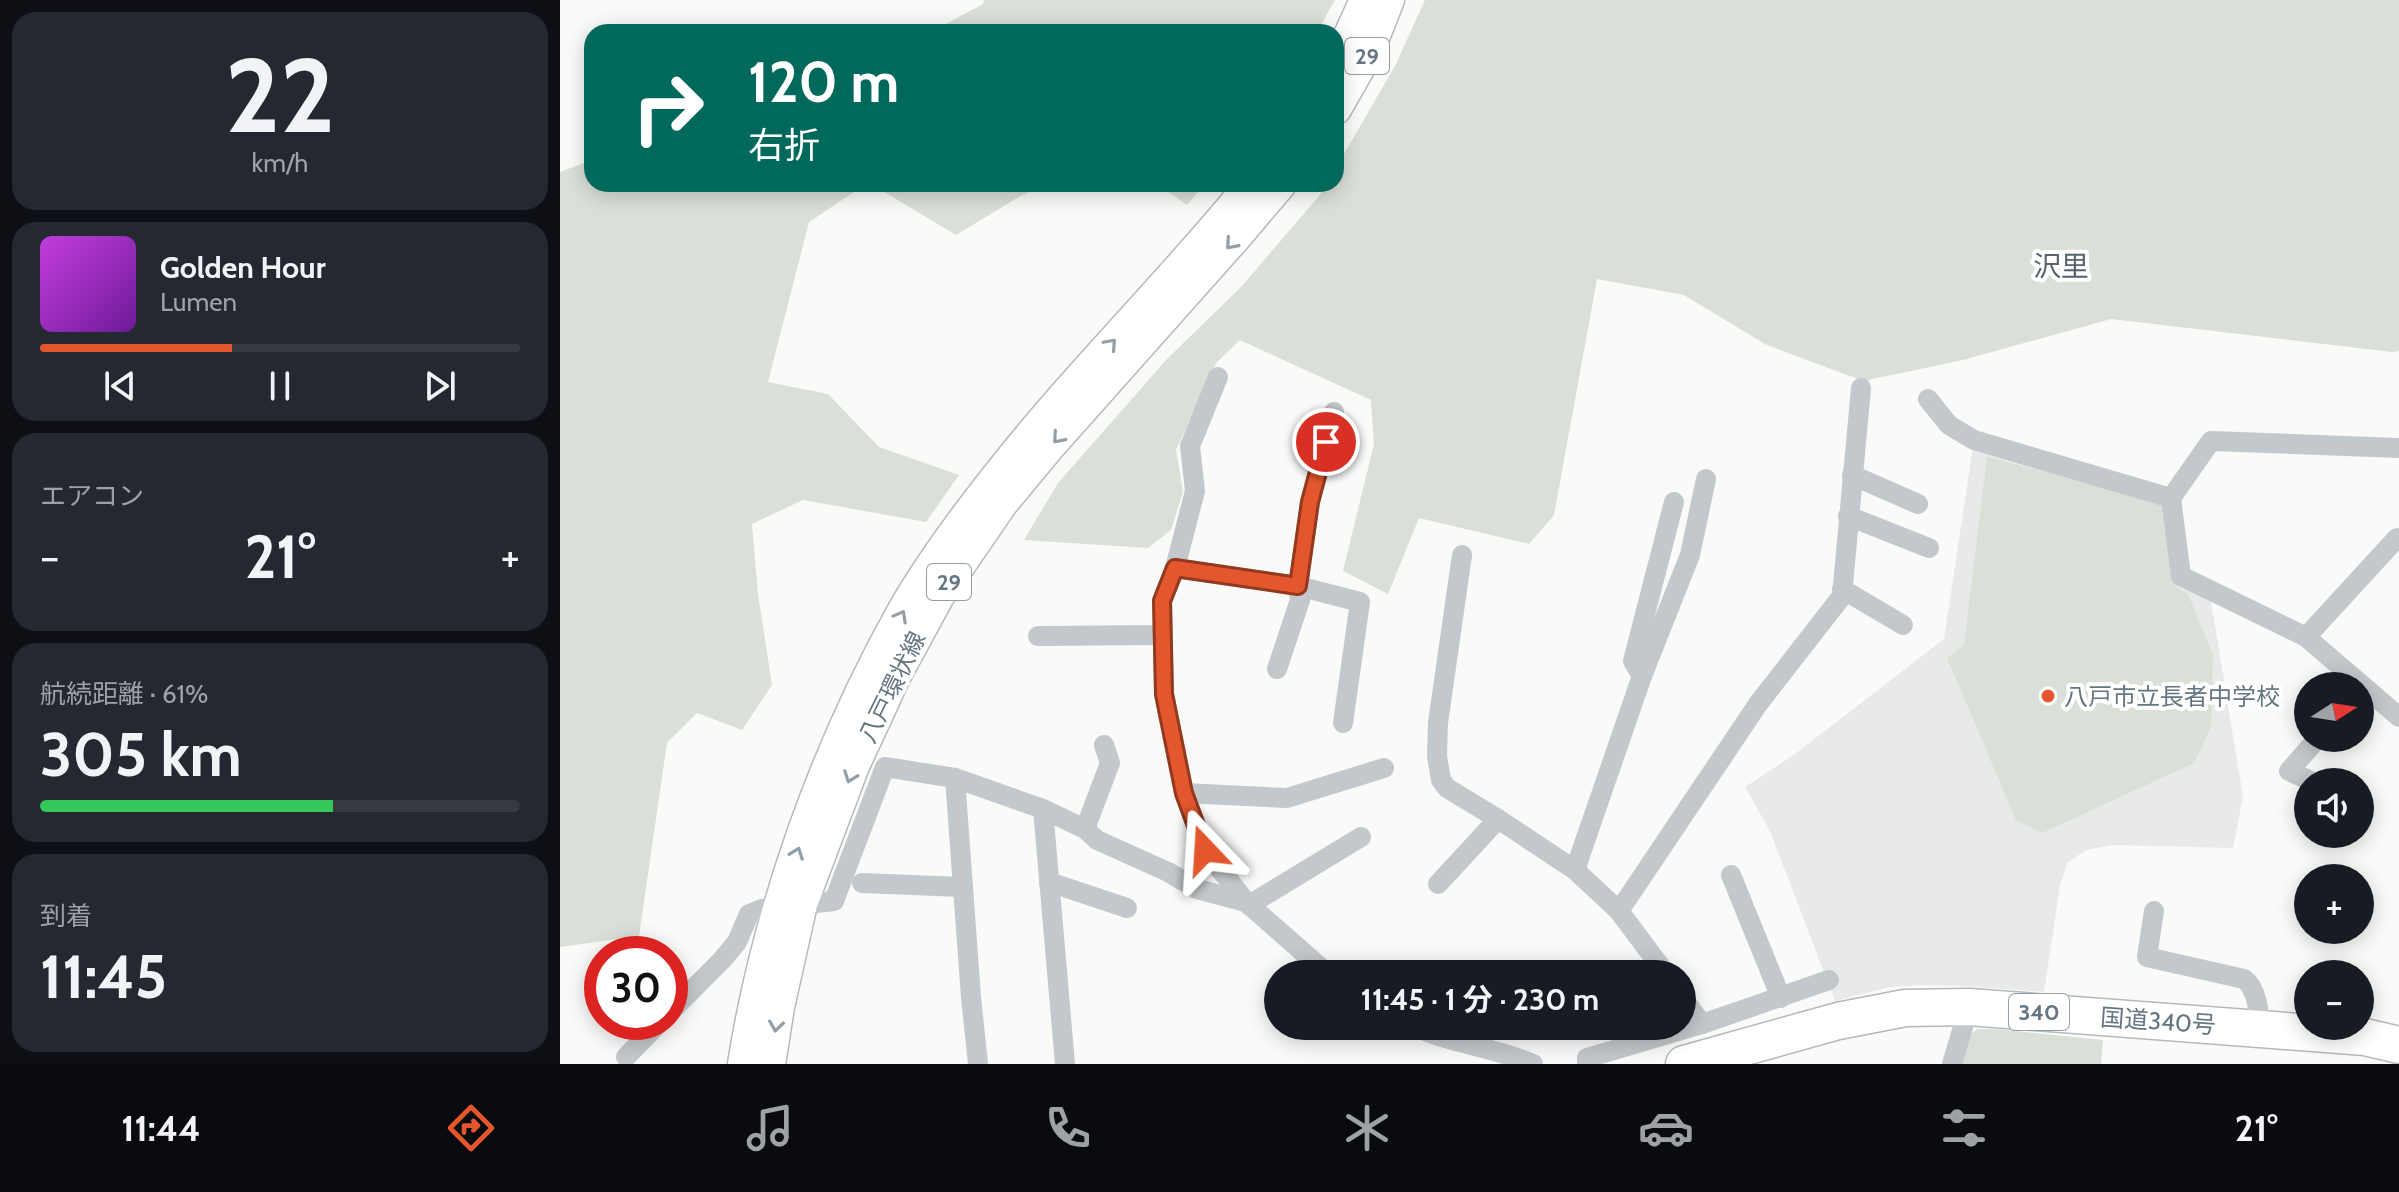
<!DOCTYPE html>
<html lang="ja">
<meta charset="utf-8">
<style>
:root{--surface:#171b24;--page:#242831;--text:#f1f3f6;--muted:#9ea1a6;--line:#363941;--accent:#e4572e}
body{margin:0;font-family:Cabin,"Noto Sans JP",sans-serif;background:var(--page);color:var(--text);height:100vh;display:flex;flex-direction:column;font-size:30px;white-space:nowrap}
*{box-sizing:border-box;margin:0}
p{font-size:26px;color:var(--muted)}
.icon{flex:none;width:44px;height:44px;fill:none;stroke:currentColor;stroke-width:2;stroke-linecap:round;stroke-linejoin:round}
.map{position:relative;flex:1;overflow:hidden}
.drawer{display:flex;flex-direction:column;gap:12px;padding:12px;background:#0d0f14;width:560px}
.drawer>*{flex:none}
.guide{position:absolute;left:24px;top:24px;width:760px;height:168px;border-radius:24px;box-shadow:0 4px 20px #0003;background:#00695c;color:#fff;overflow:hidden}
.needle{width:52px;rotate:78deg}
.tools{position:absolute;left:1734px;top:672px;display:grid;gap:16px}
.tools a{display:grid;place-items:center;width:80px;height:80px;border-radius:50%;background:var(--surface);box-shadow:0 4px 20px #0003;font-size:40px}
.speed{position:absolute;left:24px;top:936px;display:flex;gap:16px;font-size:40px;font-weight:700;text-align:center}
.speed>*{display:grid;place-content:center;width:104px;height:104px;border-radius:50%;background:var(--surface);box-shadow:0 4px 20px #0003;line-height:1}
.speed .limit{border:12px solid #d22;background:#fff;color:#111}
.pin{position:absolute;display:grid;place-items:center;width:68px;height:68px;color:#fff;margin:-34px;border:4px solid #fff;border-radius:50%;box-shadow:0 2px 8px #0007}
.me{position:absolute;width:88px;margin:-44px;rotate:340deg;stroke-linejoin:round;filter:drop-shadow(0 0 6px #0008)}
.turn{display:flex;align-items:center;gap:28px;height:168px;padding:0 32px;font-size:36px}
.turn .icon{width:104px;height:104px;stroke-width:2.5}
.turn b{display:block;font-size:56px;line-height:68px}
.big{font-size:60px;font-weight:700;line-height:1.1}
.drawer .widget{flex:1;display:flex;flex-direction:column;justify-content:center;gap:12px;min-width:0;padding:0 28px;border-radius:24px;background:var(--page)}
.drawer .dial{align-items:center;gap:0}
.dial b{font-size:104px;line-height:1}
.song{display:flex;align-items:center;gap:24px}
.cover{width:96px;height:96px;border-radius:12px;background:linear-gradient(135deg,hsl(290 70% 55%),hsl(280 70% 35%))}
.played{height:8px;border-radius:4px;background:linear-gradient(90deg,var(--accent) 40%,var(--line) 40%)}
.keys{display:flex;justify-content:space-around;direction:ltr}
.heat{display:flex;justify-content:space-between;align-items:center;font-size:44px;direction:ltr}
.charge{height:12px;border-radius:6px;background:linear-gradient(90deg,#34c759 61%,var(--line) 0)}
.trip{position:absolute;left:704px;top:960px;width:432px;height:80px;border-radius:40px;background:var(--surface);box-shadow:0 4px 20px #0003;font-weight:700;line-height:80px;text-align:center}
.tab-bar{display:flex;height:128px;justify-content:space-around;align-items:center;background:#090b0e;color:var(--muted)}
.tab-bar .icon{width:56px;height:56px}
.tab-bar .on{color:var(--accent)}
.tab-bar b{font-size:36px;color:var(--text)}
main{display:flex;flex:1;min-height:0}
.map>svg:first-child{display:block}
.built{fill:#e8e9e9}
.green{fill:#dadfd7}
.lines{fill:none;stroke-linecap:round;stroke-linejoin:round}
.primary-casing{stroke:#b5babe;stroke-width:33}
.highway-casing{stroke:#b4b9bd;stroke-width:39}
.street{stroke:#c3c8cc;stroke-width:20}
.primary{stroke:#fff;stroke-width:30}
.highway{stroke:#fff;stroke-width:36}
.oneway{stroke:#939fa8}
.route-casing{stroke:#94391e;stroke-width:20}
.route{stroke:#e4572e;stroke-width:14}
.poi-dot{fill:#e4572e;stroke:#fff;stroke-width:3}
.labels{text-anchor:middle;dominant-baseline:central;stroke-width:8;stroke-linejoin:round;paint-order:stroke}
.shield{fill:#fff;stroke:#939fa8;stroke-width:2}
.shield-label{font-size:22px;font-weight:bold;fill:#657683}
.street-label{font-size:24px;fill:#657683;stroke:#fff}
.poi-label{font-size:24px;fill:#657683;stroke:#fff;text-anchor:start}
.quarter-label{font-size:28px;fill:#57646e;stroke:#fff}
</style>
<main>
<section class="drawer">
<div class="widget dial"><b>22</b><p>km/h</p></div>
<div class="widget">
<div class="song"><i class="cover"></i><div><b>Golden Hour</b><p>Lumen</p></div></div>
<div class="played"></div>
<div class="keys"><svg class="icon" aria-label="previous" viewBox="0 0 24 24"><path d="M18 5L8 12l10 7zM5 5v14"/></svg><svg class="icon" aria-label="pause" viewBox="0 0 24 24"><path d="M8 5v14M16 5v14"/></svg><svg class="icon" aria-label="next" viewBox="0 0 24 24"><path d="M6 5l10 7-10 7zM19 5v14"/></svg></div>
</div>
<div class="widget"><p>エアコン</p>
<div class="heat"><a>−</a><b class="big">21°</b><a>+</a></div>
</div>
<div class="widget"><p>航続距離 · 61%</p><b class="big">305 km</b><div class="charge"></div></div>
<div class="widget"><p>到着</p><b class="big">11:45</b></div>
</section>
<div class="map">
<svg width="1839" height="1064" viewBox="0 0 1839 1064">
<rect width="100%" height="100%" fill="#fafaf8"/>
<polygon class="built" points="1414,440 1611,498 1621,575 1649,589 1683,797 1673,848 1552,845 1526,850 1508,862 1500,885 1484,992 1406,986 1361,985 1330,987 1275,1001 1210,831 1185,787 1235,754 1384,639"/>
<g class="green">
<polygon points="424,0 775,0 757,32 371,32 423,4"/>
<polygon points="865,0 1839,0 1839,351 1832,352 1551,319 1403,360 1303,381 1205,344 1124,295 1037,279 994,515 969,544 859,518 828,594 783,571 814,444 811,400 680,340 656,363 616,450 623,492 611,530 588,548 464,540 498,483 607,359 682,286 759,196 766,184 776,184 776,168 836,64"/>
<polygon points="32,160 32,184 306,184 249,222 208,382 268,394 319,447 399,475 366,522 243,500 192,524 198,594 212,685 182,730 137,713 107,743 79,936 0,947 0,172"/>
<polygon points="311,184 485,184 457,198 396,235"/>
<polygon points="597,184 645,184 627,205"/>
<polygon points="1427,457 1606,503 1617,588 1628,594 1653,655 1651,728 1634,763 1482,833 1456,820 1387,658 1404,645"/>
<polygon points="1418,1029 1436,1029 1543,1040 1541,1064 1399,1064 1407,1036"/>
</g>
<g class="lines">
<defs>
<g id="primary">
<polyline points="776,64 805,0"/>
<polyline points="776,109 808,53 829,0"/>
<path d="M 183,1064 C 208,908 266,747 343,610 C 372,560 408,512 444,467 C 522,369 612,281 691,184"/>
<polyline points="210,1064 219,1007 242,904 294,766 336,675 379,596 442,504 491,445 677,236 721,184"/>
</g>
<polyline id="highway" points="1124,1064 1278,1021 1345,1008 1409,1007 1805,1037 1839,1045"/>
</defs>
<use href="#primary" class="primary-casing"/>
<use href="#highway" class="highway-casing"/>
<g class="street">
<polyline points="658,377 630,446 635,491 615,568 602,601 604,694 614,744 624,793 645,850 686,902 768,974"/>
<polyline points="1368,399 1389,425 1414,440 1611,498 1651,441 1839,448"/>
<polyline points="1292,475 1358,504"/>
<polyline points="1611,498 1621,576 1746,637"/>
<polyline points="1288,516 1369,548"/>
<polyline points="1837,538 1746,637 1839,717"/>
<polyline points="902,555 878,723 877,756 881,780 887,788 938,819"/>
<polyline points="615,568 738,586 800,602 783,723"/>
<polyline points="1282,589 1343,625"/>
<polyline points="478,636 602,635"/>
<polyline points="717,669 740,600 738,586 750,502 774,412"/>
<polyline points="1082,676 1073,661 1114,502"/>
<polyline points="395,778 411,997 418,1064"/>
<polyline points="1753,782 1729,771 1758,738"/>
<polyline points="624,793 727,798 824,768"/>
<polyline points="483,809 505,1064"/>
<polyline points="525,829 550,763 544,745"/>
<polyline points="1015,870 1082,676 1130,555 1146,479"/>
<polyline points="1171,875 1221,998"/>
<polyline points="489,882 567,908"/>
<polyline points="302,883 402,887"/>
<polyline points="878,884 938,819 1015,870 1059,911 1198,704 1282,596 1301,388"/>
<polyline points="689,905 801,837"/>
<polyline points="1059,911 1106,974"/>
<path d="M 1594,911 L 1587,957 L 1684,979 C 1697,988 1700,1014 1699,1029"/>
<polyline points="1122,997 1142,1024"/>
<polyline points="110,1012 162,960 177,942 189,914 202,909 274,901 325,767 395,778 483,809 525,829 537,840 608,872 637,889 686,902"/>
<path d="M 853,1026 C 891,1044 934,1047 973,1064"/>
<polyline points="66,1057 100,1022"/>
<polyline points="1027,1064 1027,1058 1142,1024 1269,980"/>
<polyline points="1392,1064 1409,1007"/>
</g>
<use href="#primary" class="primary"/>
<use href="#highway" class="highway"/>
</g>
<defs><path id="oneway-chevron" d="M-2-3.5L2.5 0L-2 3.5" fill="none" stroke-width="1.6" stroke-linecap="round" stroke-linejoin="round" transform="scale(2)"/></defs>
<g class="oneway">
<use href="#oneway-chevron" transform="translate(671 244) rotate(131)"/>
<use href="#oneway-chevron" transform="translate(551 344) rotate(-48)"/>
<use href="#oneway-chevron" transform="translate(498 438) rotate(131)"/>
<use href="#oneway-chevron" transform="translate(341 616) rotate(-61)"/>
<use href="#oneway-chevron" transform="translate(290 777) rotate(110)"/>
<use href="#oneway-chevron" transform="translate(237 853) rotate(-70)"/>
<use href="#oneway-chevron" transform="translate(216 1026) rotate(98)"/>
</g>
<g class="lines">
<defs>
<polyline id="route" points="645,850 624,793 604,694 602,601 615,568 738,586 750,502 766,442"/>
</defs>
<use href="#route" class="route-casing"/>
<use href="#route" class="route"/>
</g>
<circle class="poi-dot" cx="1488" cy="696" r="8"/>
<g class="labels">
<g class="shield">
<rect x="785" y="38" width="44" height="36" rx="6"/>
<rect x="367" y="564" width="44" height="36" rx="6"/>
<rect x="1449" y="994" width="60" height="36" rx="6"/>
</g>
<g class="shield-label">
<text x="807" y="56">29</text>
<text x="389" y="582">29</text>
<text x="1479" y="1012">340</text>
</g>
<g class="street-label">
<text transform="translate(332 687) rotate(-64)">八戸環状線</text>
<text transform="translate(1598 1021) rotate(4)">国道340号</text>
</g>
<g class="poi-label">
<text x="1504" y="696">八戸市立長者中学校</text>
</g>
<g class="quarter-label">
<text x="1501" y="266">沢里</text>
</g>
</g>
</svg>
<div class="tools">
<a><svg class="needle" viewBox="-14 -14 28 28"><path d="M0-13l5 13h-10z" fill="#e53935"/><path d="M0 13l5-13h-10z" fill="#9ea1a6"/></svg></a>
<a><svg class="icon" aria-label="sound" viewBox="0 0 24 24"><path d="M4 9h4l5-4v14l-5-4H4zM17 9q2 3 0 6"/></svg></a>
<a>+</a>
<a>−</a>
</div>
<div class="speed"><div class="limit">30</div></div>
<div class="pin" style="left:766px;top:442px;background:#d93025"><svg class="icon" aria-label="arrive" viewBox="0 0 24 24"><path d="M6 21V4h12l-3 4 3 4H6"/></svg></div>
<svg class="me" style="left:645px;top:850px" viewBox="-20 -20 40 40"><path d="M0-17L14 15 0 8-14 15z" fill="#e4572e" stroke="#fff" stroke-width="4"/></svg>
<div class="trip">11:45 · 1 分 · 230 m</div>
<div class="guide">
<div class="turn"><svg class="icon" aria-label="right" viewBox="0 0 24 24"><path d="M7 20v-9h11M14 6l5 5-5 5"/></svg><div><b>120 m</b>右折</div></div>
</div>
</div>
</main>
<nav class="tab-bar">
<b>11:44</b>
<svg class="icon on" aria-label="directions" viewBox="0 0 24 24"><path d="M12 3l9 9-9 9-9-9zM9 14v-3h6M13 9l2 2-2 2"/></svg>
<svg class="icon" aria-label="music" viewBox="0 0 24 24"><path d="M9 18V5l10-2v13"/><circle cx="6" cy="18" r="3"/><circle cx="16" cy="16" r="3"/></svg>
<svg class="icon" aria-label="phone" viewBox="0 0 24 24"><path d="M5 4h4l2 5-3 2q2 4 5 5l2-3 5 2v4C11 20 4 13 5 4z"/></svg>
<svg class="icon" aria-label="climate" viewBox="0 0 24 24"><path d="M12 3v18M4 7l16 10M4 17L20 7"/></svg>
<svg class="icon" aria-label="car" viewBox="0 0 24 24"><path d="M5 17H2v-5l4-1 3-4h7l3 4 3 1v5h-3M9 17h6M6 11h13"/><circle cx="7" cy="17" r="2"/><circle cx="17" cy="17" r="2"/></svg>
<svg class="icon" aria-label="filters" viewBox="0 0 24 24"><path d="M4 7h16M4 17h16"/><circle cx="9" cy="7" r="2"/><circle cx="15" cy="17" r="2"/></svg>
<b>21°</b>
</nav>
